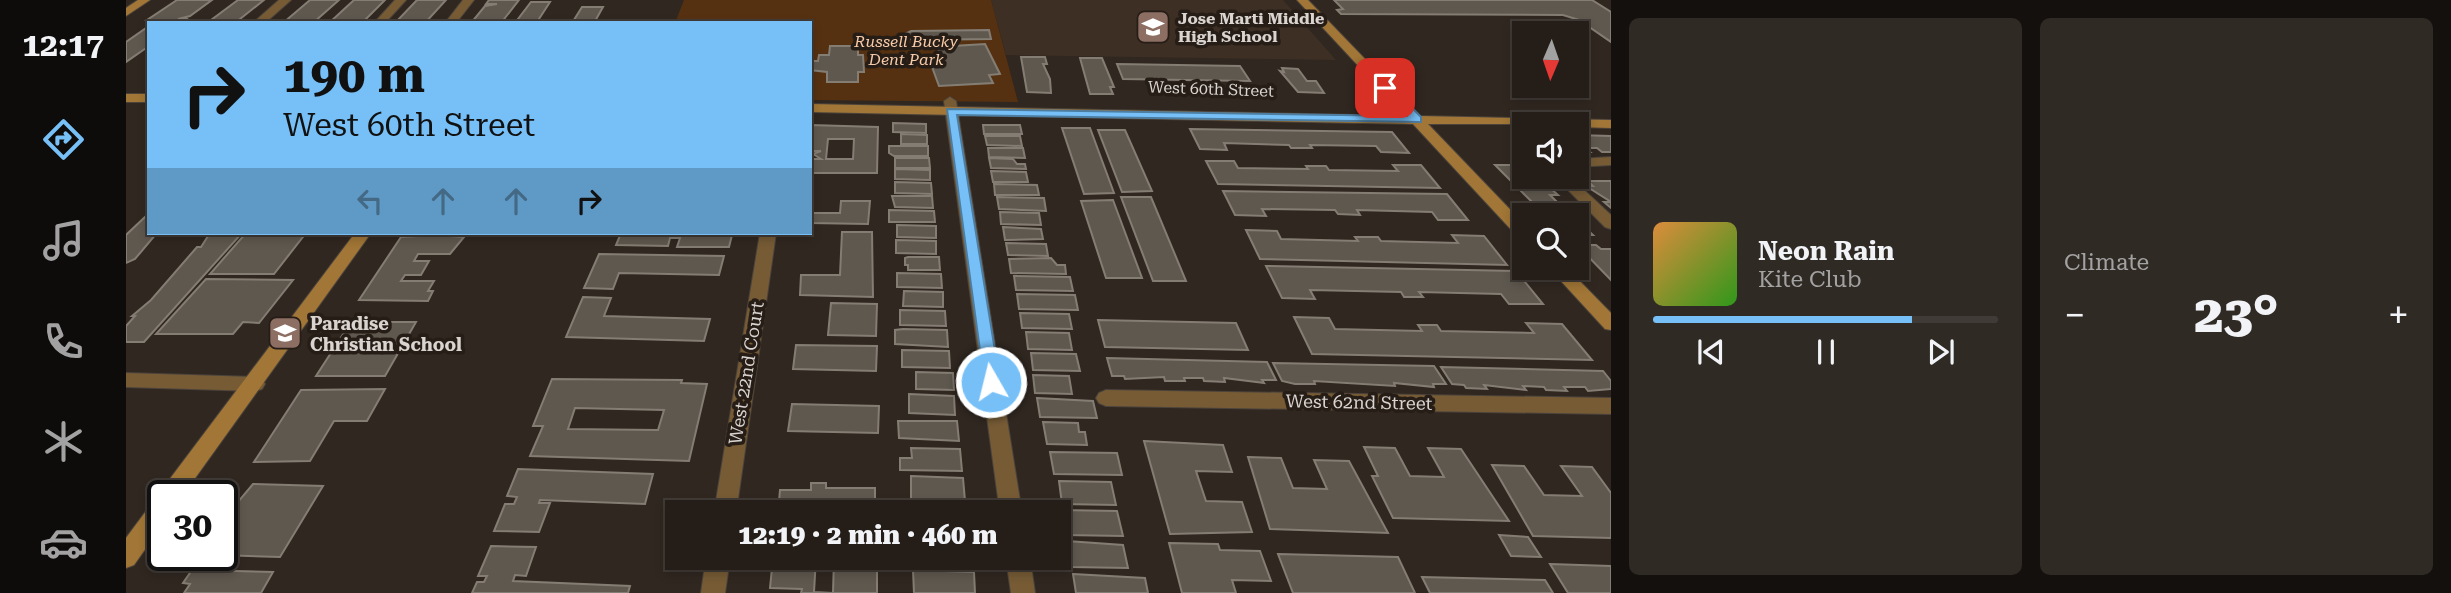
<!DOCTYPE html>
<meta charset="utf-8">
<style>
:root{--surface:#241d18;--page:#302a25;--text:#f1f3f6;--muted:#a3a2a2;--line:#413b37;--accent:#77c0f7}
body{margin:0;font-family:"Roboto Serif",serif;background:var(--page);color:var(--text);height:100vh;display:flex;flex-direction:column;font-size:26px;white-space:nowrap}
*{box-sizing:border-box;margin:0}
p{font-size:23px;color:var(--muted)}
.icon{flex:none;width:38px;height:38px;fill:none;stroke:currentColor;stroke-width:2;stroke-linecap:round;stroke-linejoin:round}
.map{position:relative;flex:1;overflow:hidden}
.sheet{display:flex;flex-direction:column;gap:18px;padding:18px;background:#14100d;width:840px}
.sheet>*{flex:none}
.banner{position:absolute;left:21px;top:21px;width:665px;height:214px;border-radius:0px;box-shadow:0 4px 10px #0003,0 0 0 2px var(--line);background:#77c0f7;color:#111;overflow:hidden}
.needle{width:46px;rotate:182deg}
.tools{position:absolute;left:1386px;top:21px;display:grid;gap:14px}
.tools a{display:grid;place-items:center;width:77px;height:77px;border-radius:0px;background:var(--surface);box-shadow:0 4px 10px #0003,0 0 0 2px var(--line);font-size:35px}
.speed{position:absolute;left:21px;top:480px;display:flex;gap:14px;font-size:35px;font-weight:700;text-align:center}
.speed>*{display:grid;place-content:center;width:91px;height:91px;border-radius:50%;background:var(--surface);box-shadow:0 4px 10px #0003,0 0 0 2px var(--line);line-height:1}
.speed .limit{border:4px solid #111;border-radius:10px;background:#fff;color:#111}
.pin{position:absolute;display:grid;place-items:center;width:60px;height:60px;color:#fff;margin:-30px;border-radius:14px;box-shadow:0 4px 10px #0006}
.me{position:absolute;width:77px;margin:-38px;rotate:352deg;stroke-linejoin:round;filter:drop-shadow(0 0 5px #0008)}
.turn{display:flex;align-items:center;gap:24px;height:147px;padding:0 21px;font-size:32px}
.turn .icon{width:91px;height:91px;stroke-width:2.5}
.turn b{display:block;font-size:49px;line-height:60px}
.lanes{display:flex;align-items:center;height:66px;padding:0 21px;background:#0003;justify-content:center;gap:35px;direction:ltr}
.lanes .off{opacity:.35}
.big{font-size:52px;font-weight:800;line-height:1.1}
.sheet .tile{flex:1;display:flex;flex-direction:column;justify-content:center;gap:10px;min-width:0;padding:0 24px;border-radius:10px;background:var(--page)}
.song{display:flex;align-items:center;gap:21px}
.cover{width:84px;height:84px;border-radius:10px;background:linear-gradient(135deg,hsl(30 70% 55%),hsl(110 70% 35%))}
.played{height:7px;border-radius:4px;background:linear-gradient(90deg,var(--accent) 75%,var(--line) 75%)}
.keys{display:flex;justify-content:space-around;direction:ltr}
.heat{display:flex;justify-content:space-between;align-items:center;font-size:38px;direction:ltr}
.sheet .tiles{flex:1;display:grid;gap:18px;grid-template-columns:repeat(2,1fr)}
.trip{position:absolute;left:539px;top:500px;width:406px;height:70px;border-radius:0px;background:var(--surface);box-shadow:0 4px 10px #0003,0 0 0 2px var(--line);font-weight:800;line-height:70px;text-align:center}
main{display:flex;flex:1;min-height:0}
.tab-bar{display:flex;flex-direction:column;width:126px;justify-content:space-around;align-items:center;background:#0e0c0a;color:var(--muted)}
.tab-bar .icon{width:49px;height:49px}
.tab-bar .active{color:var(--accent)}
.tab-bar b{font-size:32px;color:var(--text)}
.map>svg:first-child{display:block}
.built{fill:#3d2f24}
.green{fill:#563111}
.building{fill:#5f584f;stroke:#847d73;stroke-width:2;fill-rule:evenodd}
.lines{fill:none;stroke-linecap:round;stroke-linejoin:round}
.street-casing{stroke:#4b433c;stroke-width:2}
.secondary-casing{stroke:#4b433c;stroke-width:2}
.street{fill:#765b35;fill-rule:evenodd}
.secondary{fill:#a17636;fill-rule:evenodd}
.route{fill:#77c0f7;stroke:#4d7da1;stroke-width:2}
.labels{text-anchor:middle;dominant-baseline:central;stroke-width:7;stroke-linejoin:round;paint-order:stroke}
.far-poi-label{font-size:16px;font-weight:bold;fill:#dad4d0;stroke:#261d17;text-anchor:start}
.far-park-label{font-size:16px;font-style:italic;fill:#f7cba9;stroke:#261d17}
.far-street-label{font-size:16px;fill:#dad4d0;stroke:#261d17}
.poi-label{font-size:18px;font-weight:bold;fill:#dad4d0;stroke:#261d17;text-anchor:start}
.street-label{font-size:18px;fill:#dad4d0;stroke:#261d17}
</style>
<main>
<nav class="tab-bar">
<b>12:17</b>
<svg class="icon active" aria-label="directions" viewBox="0 0 24 24"><path d="M12 3l9 9-9 9-9-9zM9 14v-3h6M13 9l2 2-2 2"/></svg>
<svg class="icon" aria-label="music" viewBox="0 0 24 24"><path d="M9 18V5l10-2v13"/><circle cx="6" cy="18" r="3"/><circle cx="16" cy="16" r="3"/></svg>
<svg class="icon" aria-label="phone" viewBox="0 0 24 24"><path d="M5 4h4l2 5-3 2q2 4 5 5l2-3 5 2v4C11 20 4 13 5 4z"/></svg>
<svg class="icon" aria-label="climate" viewBox="0 0 24 24"><path d="M12 3v18M4 7l16 10M4 17L20 7"/></svg>
<svg class="icon" aria-label="car" viewBox="0 0 24 24"><path d="M5 17H2v-5l4-1 3-4h7l3 4 3 1v5h-3M9 17h6M6 11h13"/><circle cx="7" cy="17" r="2"/><circle cx="17" cy="17" r="2"/></svg>
</nav>
<div class="map">
<svg width="1485" height="593" viewBox="0 0 1485 593">
<rect width="100%" height="100%" fill="#302720"/>
<polygon class="built" points="865,0 1157,0 1210,60 880,55"/>
<polygon class="green" points="558,0 865,0 892,102 684,100 684,23 549,23"/>
<g class="building">
<polygon points="51,0 86,0 64,16 52,19 60,19 55,23 21,20"/>
<polygon points="112,0 138,0 109,23 81,23"/>
<polygon points="184,0 213,0 187,23 157,23"/>
<polygon points="228,0 259,0 236,23 203,23"/>
<polygon points="291,0 320,0 299,23 269,23"/>
<polygon points="363,0 393,0 375,23 345,23 359,6 371,4 360,4"/>
<polygon points="1208,0 1466,0 1485,12 1485,42 1453,20 1437,15 1215,14 1211,10 1217,9"/>
<polygon points="405,2 424,2 411,22 389,23"/>
<polygon points="456,7 477,7 468,23 446,23"/>
<polygon points="23,26 23,46 0,62 0,42"/>
<polygon points="863,30 865,39 787,40 777,35 785,31"/>
<polygon points="859,44 874,74 863,75 867,83 813,86 802,56 815,55 811,47"/>
<polygon points="704,46 732,46 732,55 737,55 738,72 732,72 732,82 701,82 701,72 684,70 684,61 692,61 693,55 703,55"/>
<polygon points="895,57 919,57 921,64 917,64 924,79 925,93 901,92"/>
<polygon points="954,58 976,58 988,87 984,87 987,94 964,94"/>
<polygon points="991,64 1114,66 1124,81 997,79"/>
<polygon points="1156,68 1172,69 1181,81 1190,81 1198,93 1172,92 1154,71 1158,72"/>
<polygon points="767,123 800,124 800,133 767,132"/>
<path d="M 684,125 L 752,127 L 751,173 L 684,173 L 684,159 L 695,159 L 687,154 L 695,151 L 684,151 ZM 702,139 L 728,139 L 727,159 L 700,159 Z"/>
<polygon points="857,125 894,125 896,134 858,134"/>
<polygon points="936,128 964,128 988,193 958,194"/>
<polygon points="1064,129 1266,132 1283,153 1255,152 1250,146 1184,145 1186,148 1165,148 1163,145 1098,143 1101,150 1074,149"/>
<polygon points="972,130 999,130 1026,191 996,192"/>
<polygon points="775,134 801,135 801,144 775,144"/>
<polygon points="1451,135 1485,136 1485,152 1476,152 1471,148 1459,148 1464,152 1451,152"/>
<polygon points="859,136 894,136 896,146 861,145"/>
<polygon points="763,146 802,146 802,156 768,156 763,153"/>
<polygon points="862,148 897,148 899,158 863,157"/>
<polygon points="769,158 803,158 804,168 769,168"/>
<polygon points="863,158 887,159 891,164 899,164 900,169 865,168"/>
<polygon points="1080,161 1108,161 1112,168 1182,169 1180,166 1200,166 1203,170 1272,171 1267,165 1295,165 1314,188 1092,184"/>
<polygon points="1369,165 1393,165 1398,170 1398,177 1405,177 1416,187 1423,187 1432,195 1424,195 1431,202 1441,202 1454,215 1419,215"/>
<polygon points="769,169 804,170 804,180 769,179"/>
<polygon points="865,171 900,172 902,182 867,182"/>
<polygon points="1462,181 1485,181 1485,208 1478,202 1485,202 1460,186 1467,186"/>
<polygon points="769,182 805,183 806,194 769,193"/>
<polygon points="868,184 911,185 913,195 869,195"/>
<polygon points="1097,191 1321,194 1342,220 1312,220 1306,212 1231,210 1234,215 1212,214 1209,210 1136,209 1140,216 1109,215"/>
<polygon points="766,196 806,196 807,208 769,207"/>
<polygon points="871,197 918,198 920,211 873,209"/>
<polygon points="995,197 1025,197 1060,281 1027,281"/>
<polygon points="987,200 1016,278 980,278 955,201"/>
<polygon points="715,201 744,201 742,224 684,223 684,213 714,213"/>
<polygon points="763,210 808,211 809,222 763,222"/>
<polygon points="874,212 913,213 915,225 875,224"/>
<polygon points="20,216 23,216 23,233 36,233 30,234 9,259 0,263 0,235"/>
<polygon points="1451,220 1467,235 1451,235"/>
<polygon points="771,225 810,226 810,238 771,237"/>
<polygon points="877,227 915,229 917,239 879,240"/>
<polygon points="1120,230 1151,231 1155,239 1232,241 1229,237 1252,237 1255,241 1332,243 1326,235 1358,236 1381,265 1134,259"/>
<polygon points="716,232 746,232 747,297 674,295 675,275 714,275"/>
<polygon points="84,233 116,233 18,342 0,342 0,326 9,316 6,316 25,300 71,247 75,247"/>
<polygon points="120,233 180,233 148,274 84,274"/>
<polygon points="495,233 602,233 606,235 603,247 551,247 554,238 544,238 542,246 490,245"/>
<polygon points="311,235 338,237 324,254 292,254 288,261 303,261 295,275 279,275 275,281 308,281 302,291 307,291 302,301 233,300 275,237"/>
<polygon points="770,240 810,241 810,254 770,253"/>
<polygon points="880,243 920,244 922,256 882,255"/>
<polygon points="1451,245 1470,245 1475,249 1485,249 1485,280"/>
<polygon points="473,254 598,256 593,275 493,273 487,289 458,288"/>
<polygon points="782,257 813,257 814,270 782,270 782,265 779,265 779,258"/>
<polygon points="925,258 931,265 939,265 940,274 885,273 883,259"/>
<polygon points="1140,266 1390,271 1417,304 1383,304 1375,294 1293,292 1297,297 1278,297 1275,292 1184,290 1189,299 1156,298"/>
<polygon points="771,273 815,274 816,288 771,287"/>
<polygon points="888,276 944,277 947,291 890,290"/>
<polygon points="80,279 167,280 133,323 117,322 107,334 30,334"/>
<polygon points="778,291 817,292 817,307 777,306"/>
<polygon points="891,294 949,295 952,310 893,309"/>
<polygon points="457,297 485,298 478,316 584,319 578,341 440,337"/>
<polygon points="705,303 751,304 750,336 702,335"/>
<polygon points="774,310 819,311 820,326 774,325"/>
<polygon points="894,313 943,314 946,329 896,328"/>
<polygon points="1168,317 1203,318 1209,329 1296,331 1292,325 1311,325 1315,331 1408,333 1400,323 1436,324 1466,360 1186,354"/>
<polygon points="972,320 1110,323 1122,350 979,347"/>
<polygon points="225,322 290,322 259,376 190,376"/>
<polygon points="777,329 821,330 822,347 769,344 769,330"/>
<polygon points="900,332 943,333 946,350 902,349"/>
<polygon points="670,345 751,346 750,371 667,369"/>
<polygon points="776,350 823,351 824,368 776,367"/>
<polygon points="905,353 950,354 954,371 907,370"/>
<polygon points="981,358 1141,362 1150,380 1136,380 1138,383 1098,378 1099,382 1078,381 1077,378 1058,378 1059,381 1039,381 1038,377 999,379 998,376 986,376"/>
<polygon points="1147,363 1308,366 1320,384 1307,384 1308,387 1268,383 1269,386 1188,381 1189,384 1169,384 1156,381"/>
<polygon points="1315,367 1477,371 1485,381 1485,389 1462,391 1459,387 1438,387 1441,391 1420,390 1418,387 1397,386 1400,390 1358,385 1361,389 1340,388 1338,385 1326,384"/>
<polygon points="790,372 827,373 828,390 790,389"/>
<polygon points="907,375 943,376 946,394 909,393"/>
<path d="M 426,379 L 556,380 L 555,383 L 581,384 L 563,461 L 404,456 L 417,426 L 407,426 ZM 449,408 L 538,410 L 532,430 L 442,429 Z"/>
<polygon points="259,389 241,421 208,421 184,461 128,462 175,390"/>
<polygon points="783,394 828,396 829,415 783,413"/>
<polygon points="911,398 967,401 971,418 914,417"/>
<polygon points="666,404 753,406 752,433 662,431"/>
<polygon points="772,421 831,421 833,441 773,438"/>
<polygon points="917,422 952,423 953,432 959,432 961,445 921,444"/>
<polygon points="1018,441 1097,445 1106,472 1070,471 1080,501 1116,502 1126,532 1044,534"/>
<polygon points="1238,447 1269,448 1284,476 1318,477 1302,448 1335,449 1383,521 1267,518 1246,476 1252,476"/>
<polygon points="785,448 834,449 836,471 774,470 774,458 786,458"/>
<polygon points="924,452 991,453 996,475 928,474"/>
<polygon points="1122,457 1155,458 1167,488 1201,489 1188,460 1223,461 1262,533 1144,529"/>
<polygon points="1366,465 1398,466 1418,495 1456,496 1435,466 1466,467 1485,493 1485,538 1407,536"/>
<polygon points="392,469 527,474 519,504 414,500 413,503 424,503 413,532 368,531 379,504 388,504 391,497 381,496"/>
<polygon points="785,476 837,478 839,501 785,499"/>
<polygon points="933,481 985,482 990,505 936,504"/>
<polygon points="685,483 700,483 700,488 749,488 749,513 652,513 654,490 685,490"/>
<polygon points="127,484 197,486 154,557 92,555 96,555 96,521"/>
<polygon points="779,506 839,507 840,513 779,513"/>
<polygon points="934,510 991,511 997,536 938,535"/>
<polygon points="1373,535 1402,537 1415,557 1385,556"/>
<polygon points="941,541 997,545 1002,568 945,567"/>
<polygon points="1043,543 1092,544 1094,550 1134,551 1145,581 1106,580 1110,593 1056,593"/>
<polygon points="365,546 410,547 400,576 389,575 387,581 504,586 502,593 346,593 351,582 358,582 361,576 352,576"/>
<polygon points="1152,554 1272,557 1289,593 1167,593"/>
<polygon points="647,558 690,558 688,592 707,593 708,558 751,558 751,593 675,593 676,589 644,588"/>
<polygon points="787,558 844,558 844,565 787,563"/>
<polygon points="1424,564 1485,566 1485,593 1442,593"/>
<polygon points="66,570 147,572 135,593 58,593 64,584 57,583"/>
<polygon points="787,570 848,572 849,593 788,593"/>
<polygon points="947,574 1019,578 1022,593 950,593"/>
<polygon points="1296,577 1419,580 1427,593 1304,593"/>
</g>
<g class="lines">
<defs>
<g id="street">
<polygon points="153,0 165,0 139,23 127,23"/>
<polygon points="269,0 280,0 259,23 248,23"/>
<polygon points="337,0 348,0 330,23 319,23"/>
<polygon points="824,97 830,101 896,513 874,513 818,101"/>
<polygon points="1485,157 1485,165 1451,167 1451,159"/>
<polygon points="1429,177 1444,177 1485,215 1485,229 1479,227"/>
<polygon points="634,233 650,233 610,513 588,513"/>
<polygon points="0,373 129,377 136,379 139,384 136,389 129,391 0,387"/>
<polygon points="980,390 1485,398 1485,414 980,406 973,403 970,398 973,393"/>
<polygon points="580,558 604,558 599,593 575,593"/>
<polygon points="880,558 904,558 909,593 885,593"/>
</g>
<g id="secondary">
<polygon points="12,0 24,0 0,16 0,8"/>
<polygon points="1171,0 1182,0 1294,116 1485,120 1485,128 1451,127 1451,124 1302,124 1398,224 1398,238 1392,237 1287,124 684,112 684,104 1279,116"/>
<rect x="0" y="94" width="23" height="8"/>
<polygon points="229,233 245,233 57,495 37,495 37,524 8,565 0,568 0,538 29,499 35,497 37,488"/>
<polygon points="1423,268 1441,268 1485,313 1485,330 1479,329"/>
</g>
</defs>
<use href="#street" class="street-casing"/>
<use href="#secondary" class="secondary-casing"/>
<use href="#street" class="street"/>
<use href="#secondary" class="secondary"/>
</g>
<polygon class="route" points="1255,85 1264,85 1295,117 1295,122 831,115 874,382 872,387 859,387 821,109 1280,116 1255,90"/>
<defs>
<symbol id="school-square" viewBox="-11 -11 22 22"><rect x="-9" y="-9" width="18" height="18" rx="4" fill="#8d6e63" stroke="#261d17"/><path d="M0-5L7-2L0 1L-7-2ZM-4 1L0 2.5L4 1V4Q0 6-4 4Z" fill="#fff"/></symbol>
</defs>
<g fill-rule="evenodd">
<use href="#school-square" x="1008" y="8" width="38" height="38"/>
<use href="#school-square" x="140" y="314" width="38" height="38"/>
</g>
<g class="labels">
<g class="far-poi-label">
<text x="1052" y="18">Jose Marti Middle<tspan x="1052" dy="18">High School</tspan></text>
</g>
<g class="far-park-label">
<text x="780" y="41">Russell Bucky<tspan x="780" dy="18">Dent Park</tspan></text>
</g>
<g class="far-street-label">
<text transform="translate(1085 89) rotate(2)">West 60th Street</text>
</g>
<g class="poi-label">
<text x="184" y="323">Paradise<tspan x="184" dy="21">Christian School</tspan></text>
</g>
<g class="street-label">
<text transform="translate(620 373) rotate(-81)">West 22nd Court</text>
<text transform="translate(1233 402) rotate(1)">West 62nd Street</text>
</g>
</g>
</svg>
<div class="tools">
<a><svg class="needle" viewBox="-14 -14 28 28"><path d="M0-13l5 13h-10z" fill="#e53935"/><path d="M0 13l5-13h-10z" fill="#a3a2a2"/></svg></a>
<a><svg class="icon" aria-label="sound" viewBox="0 0 24 24"><path d="M4 9h4l5-4v14l-5-4H4zM17 9q2 3 0 6"/></svg></a>
<a><svg class="icon" aria-label="search" viewBox="0 0 24 24"><circle cx="10" cy="10" r="6"/><path d="M15 15l6 6"/></svg></a>
</div>
<div class="speed"><div class="limit">30</div></div>
<div class="pin" style="left:1259px;top:88px;background:#d93025"><svg class="icon" aria-label="arrive" viewBox="0 0 24 24"><path d="M6 21V4h12l-3 4 3 4H6"/></svg></div>
<svg class="me" style="left:865px;top:382px" viewBox="-20 -20 40 40"><circle r="17" fill="#77c0f7" stroke="#fff" stroke-width="3"/><path d="M0-11L8 9 0 5-8 9z" fill="#fff"/></svg>
<div class="trip">12:19 · 2 min · 460 m</div>
<div class="banner">
<div class="turn"><svg class="icon" aria-label="right" viewBox="0 0 24 24"><path d="M7 20v-9h11M14 6l5 5-5 5"/></svg><div><b>190 m</b>West 60th Street</div></div>
<div class="lanes"><svg class="icon off" aria-label="left" viewBox="0 0 24 24"><path d="M17 20v-9H6M10 6l-5 5 5 5"/></svg><svg class="icon off" aria-label="ahead" viewBox="0 0 24 24"><path d="M12 20V5M6 11l6-6 6 6"/></svg><svg class="icon off" aria-label="ahead" viewBox="0 0 24 24"><path d="M12 20V5M6 11l6-6 6 6"/></svg><svg class="icon" aria-label="right" viewBox="0 0 24 24"><path d="M7 20v-9h11M14 6l5 5-5 5"/></svg></div>
</div>
</div>
<section class="sheet">
<div class="tiles">
<div class="tile">
<div class="song"><i class="cover"></i><div><b>Neon Rain</b><p>Kite Club</p></div></div>
<div class="played"></div>
<div class="keys"><svg class="icon" aria-label="previous" viewBox="0 0 24 24"><path d="M18 5L8 12l10 7zM5 5v14"/></svg><svg class="icon" aria-label="pause" viewBox="0 0 24 24"><path d="M8 5v14M16 5v14"/></svg><svg class="icon" aria-label="next" viewBox="0 0 24 24"><path d="M6 5l10 7-10 7zM19 5v14"/></svg></div>
</div>
<div class="tile"><p>Climate</p>
<div class="heat"><a>−</a><b class="big">23°</b><a>+</a></div>
</div>
</div>
</section>
</main>
